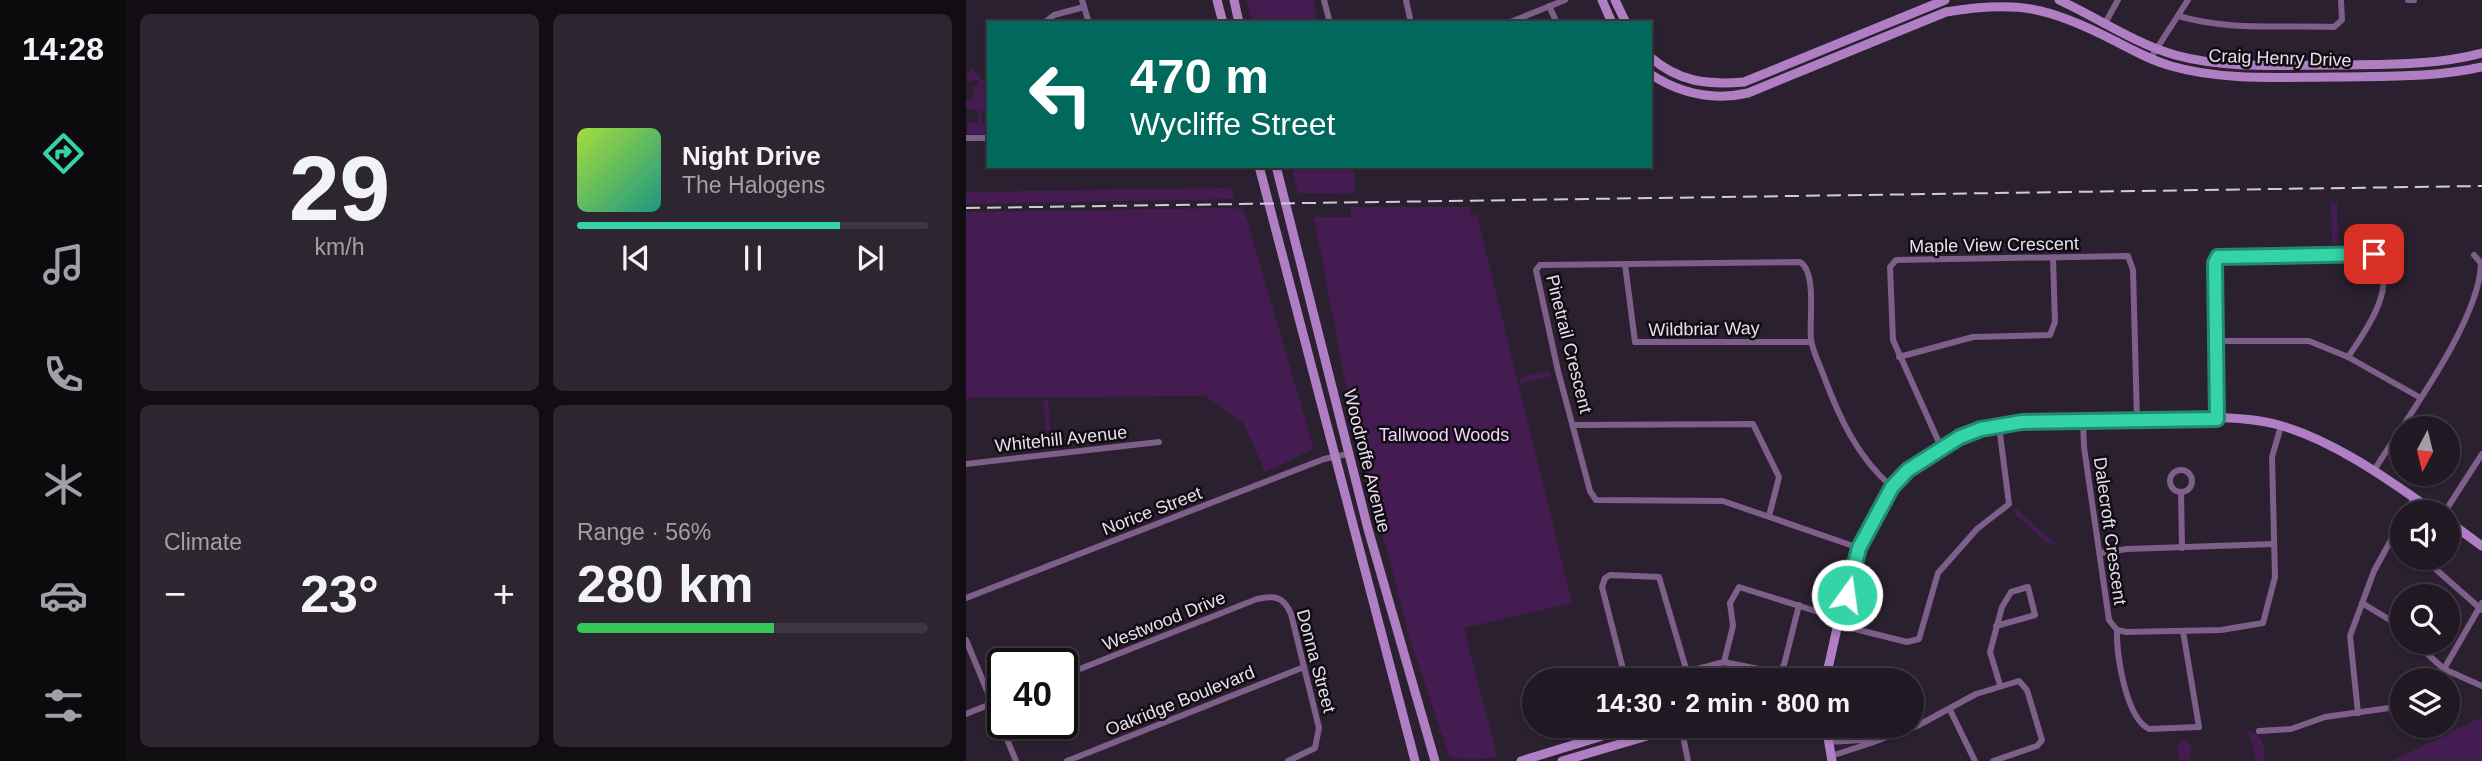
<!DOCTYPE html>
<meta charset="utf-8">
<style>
:root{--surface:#201823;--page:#2d2530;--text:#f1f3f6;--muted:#a2a0a6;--line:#3d3741;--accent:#34d4a8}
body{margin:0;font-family:Helvetica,sans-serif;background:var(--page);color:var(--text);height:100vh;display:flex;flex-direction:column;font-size:26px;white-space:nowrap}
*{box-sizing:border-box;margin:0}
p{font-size:23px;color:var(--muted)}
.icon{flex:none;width:38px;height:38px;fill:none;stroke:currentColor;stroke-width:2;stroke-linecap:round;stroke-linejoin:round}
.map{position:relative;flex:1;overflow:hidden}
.panel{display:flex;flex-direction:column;gap:14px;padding:14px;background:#120d13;width:840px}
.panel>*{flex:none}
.guide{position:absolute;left:21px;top:21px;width:665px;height:147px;border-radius:0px;box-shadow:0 2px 5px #0004,0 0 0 2px var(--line);background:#00695c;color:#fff;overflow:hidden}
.needle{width:46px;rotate:187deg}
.fabs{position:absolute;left:1424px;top:416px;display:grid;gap:14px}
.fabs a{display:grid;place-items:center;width:70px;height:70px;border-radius:50%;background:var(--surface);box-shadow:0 2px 5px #0004,0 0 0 2px var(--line);font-size:35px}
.speed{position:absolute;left:21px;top:648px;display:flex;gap:14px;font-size:35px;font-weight:700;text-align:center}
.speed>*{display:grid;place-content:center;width:91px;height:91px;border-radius:50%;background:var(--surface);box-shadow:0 2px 5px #0004,0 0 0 2px var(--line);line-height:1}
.speed .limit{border:4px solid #111;border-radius:10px;background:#fff;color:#111}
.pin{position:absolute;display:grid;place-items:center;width:60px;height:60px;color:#fff;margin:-30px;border-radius:14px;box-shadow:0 4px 10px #0006}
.me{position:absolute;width:77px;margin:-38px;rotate:14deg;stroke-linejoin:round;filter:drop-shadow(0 0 5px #0008)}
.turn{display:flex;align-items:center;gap:24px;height:147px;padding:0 28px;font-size:32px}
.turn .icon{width:91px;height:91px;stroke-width:2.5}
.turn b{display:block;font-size:49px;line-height:60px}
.big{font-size:52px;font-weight:700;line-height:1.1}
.panel .card{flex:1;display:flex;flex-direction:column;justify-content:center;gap:10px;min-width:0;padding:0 24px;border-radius:10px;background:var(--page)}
.panel .dial{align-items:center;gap:0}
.dial b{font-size:91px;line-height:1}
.song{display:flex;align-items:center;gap:21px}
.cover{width:84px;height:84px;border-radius:10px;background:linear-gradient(135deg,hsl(80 70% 55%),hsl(170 70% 35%))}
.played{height:7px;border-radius:4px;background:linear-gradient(90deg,var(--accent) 75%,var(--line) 75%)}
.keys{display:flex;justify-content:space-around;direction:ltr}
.heat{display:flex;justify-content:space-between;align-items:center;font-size:38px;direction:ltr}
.charge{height:10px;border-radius:5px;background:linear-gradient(90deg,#34c759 56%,var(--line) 0)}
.panel .tiles{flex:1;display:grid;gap:14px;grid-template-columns:repeat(2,1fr)}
.trip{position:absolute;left:556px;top:668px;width:402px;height:70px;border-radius:35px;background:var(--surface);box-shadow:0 2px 5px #0004,0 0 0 2px var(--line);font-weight:700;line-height:70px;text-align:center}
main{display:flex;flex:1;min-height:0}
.dock{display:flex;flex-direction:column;width:126px;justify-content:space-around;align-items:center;background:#0d0a0e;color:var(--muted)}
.dock .icon{width:49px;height:49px}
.dock .selected{color:var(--accent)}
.dock b{font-size:32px;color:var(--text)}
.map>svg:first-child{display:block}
.green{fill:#441c52}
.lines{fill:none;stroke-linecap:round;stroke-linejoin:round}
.street{stroke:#7d5f89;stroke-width:6}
.secondary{stroke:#b07fc3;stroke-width:9}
.rail{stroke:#d2cbd5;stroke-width:2;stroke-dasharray:14 7;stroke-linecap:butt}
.route-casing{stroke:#228a6d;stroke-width:18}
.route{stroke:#34d4a8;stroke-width:12}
.labels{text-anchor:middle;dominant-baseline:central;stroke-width:5;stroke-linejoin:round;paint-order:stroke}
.street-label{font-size:18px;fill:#e7e0ea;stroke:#110c13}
.park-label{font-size:18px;fill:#efd6f9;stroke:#110c13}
</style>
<main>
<nav class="dock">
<b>14:28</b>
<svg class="icon selected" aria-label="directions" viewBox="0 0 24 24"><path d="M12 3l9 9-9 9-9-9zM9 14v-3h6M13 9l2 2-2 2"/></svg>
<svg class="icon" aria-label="music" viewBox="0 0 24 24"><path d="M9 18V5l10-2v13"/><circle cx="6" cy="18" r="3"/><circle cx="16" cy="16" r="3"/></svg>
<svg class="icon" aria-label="phone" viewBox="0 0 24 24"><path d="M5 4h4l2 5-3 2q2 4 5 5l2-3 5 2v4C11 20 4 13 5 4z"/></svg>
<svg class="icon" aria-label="climate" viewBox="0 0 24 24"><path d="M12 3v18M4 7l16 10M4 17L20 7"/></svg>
<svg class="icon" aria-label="car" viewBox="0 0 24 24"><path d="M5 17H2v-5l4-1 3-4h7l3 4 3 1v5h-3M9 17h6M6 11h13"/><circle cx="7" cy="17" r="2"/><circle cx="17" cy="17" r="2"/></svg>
<svg class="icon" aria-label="filters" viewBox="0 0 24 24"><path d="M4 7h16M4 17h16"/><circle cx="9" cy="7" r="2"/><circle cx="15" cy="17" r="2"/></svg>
</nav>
<section class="panel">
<div class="tiles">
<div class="card dial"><b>29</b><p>km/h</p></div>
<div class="card">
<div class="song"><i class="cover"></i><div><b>Night Drive</b><p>The Halogens</p></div></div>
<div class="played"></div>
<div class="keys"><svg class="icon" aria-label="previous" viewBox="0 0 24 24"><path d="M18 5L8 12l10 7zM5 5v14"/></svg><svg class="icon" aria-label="pause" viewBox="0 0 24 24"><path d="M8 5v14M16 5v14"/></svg><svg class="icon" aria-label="next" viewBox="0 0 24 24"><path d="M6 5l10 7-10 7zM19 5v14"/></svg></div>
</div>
<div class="card"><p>Climate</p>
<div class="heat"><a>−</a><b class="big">23°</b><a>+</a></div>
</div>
<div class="card"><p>Range · 56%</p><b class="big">280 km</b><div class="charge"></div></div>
</div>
</section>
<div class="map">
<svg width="1516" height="761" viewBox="0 0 1516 761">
<rect width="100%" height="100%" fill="#2b202f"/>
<g class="green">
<polygon points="281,0 347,0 353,23 286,23"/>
<polygon points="6,68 16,80 23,80 23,111 16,111 16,123 23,124 23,134 0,134 3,123 12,123 13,111 0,108 0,101 6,99 7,89 13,83 10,79 3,82 0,78"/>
<polygon points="325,166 389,166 388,194 332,193"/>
<polygon points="264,188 270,199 0,204 0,192"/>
<polygon points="1365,203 1371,203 1372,244 1366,244"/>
<path d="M 385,207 L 503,207 L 505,215 L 511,215 L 606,603 L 498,628 L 531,756 C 514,760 500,761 483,756 L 444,640 L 399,465 L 386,433 L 385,430 L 393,427 L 378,376 L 348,217 L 385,217 Z"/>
<polygon points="267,208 278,210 348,449 299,472 278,424 239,396 0,398 0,212"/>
<polygon points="584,370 585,376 554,384 553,378"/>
<polygon points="77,400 82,400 86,443 82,443"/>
<polygon points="1050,508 1090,544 1080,543 1047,512"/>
<polygon points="752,668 758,668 799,678 711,681"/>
<polygon points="1516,715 1516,761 1425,761 1514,718"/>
<path d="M 1283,731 C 1298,734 1298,748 1299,761 L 1289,761 L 1287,745 L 1281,733 Z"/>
<polygon points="1216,739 1225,745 1224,761 1214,761 1211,746"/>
</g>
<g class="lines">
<g class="street">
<polyline points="116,0 123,23"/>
<polyline points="358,0 364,23"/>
<polyline points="440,0 445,23"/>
<polyline points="1442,0 1448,0"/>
<polyline points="583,6 591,23"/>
<path d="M 1212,16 C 1265,31 1314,25 1368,27 L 1376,20 L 1375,0"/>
<polyline points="78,23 88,15 118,7"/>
<polyline points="542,23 599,0"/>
<polyline points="1138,25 1152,0"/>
<polyline points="1184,59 1222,0"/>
<polyline points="0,138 23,138"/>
<polyline points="659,264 669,342 845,342"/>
<polyline points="1249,341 1343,341 1382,357 1453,397"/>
<polyline points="933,357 1007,337 1084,335 1089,322 1087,258"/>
<path d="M 1251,419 L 1249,263 L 1253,257 L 1408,254 C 1435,283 1399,332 1382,357"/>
<polyline points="1117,421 1118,447 1143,620 1151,630 1160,632 1255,630 1297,623 1309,577 1306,457 1315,426"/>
<polyline points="608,425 787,424 813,477 803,516"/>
<polyline points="975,447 927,340 924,267 930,260 1162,256 1167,270 1171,419"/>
<polyline points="0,464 193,442"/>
<circle cx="1215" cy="481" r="11"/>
<path d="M 1407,472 C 1439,420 1514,321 1515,263 L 1508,255"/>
<polyline points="1215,492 1216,548"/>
<polyline points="1440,513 1448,498"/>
<polyline points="1478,513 1516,454"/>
<polyline points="1425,539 1437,546"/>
<path d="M 893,548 L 757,501 L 630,500 L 624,491 L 592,371 L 570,270 L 574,265 L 834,262 C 851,272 843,320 845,339 C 846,350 853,363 857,374 C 873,417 891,457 926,487"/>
<polyline points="1135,553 1161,549 1308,544"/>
<polyline points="1457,558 1516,610"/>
<polyline points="0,598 358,459 382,454"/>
<polyline points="1396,603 1437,628"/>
<polyline points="873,625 941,642 953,639 972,573 1011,529 1043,504 1033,426"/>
<polyline points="1030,626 1069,615 1062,587 1045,592 1036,607 1024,652 1034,685"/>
<path d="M 1151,630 C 1150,654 1160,718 1183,729 L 1233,727 L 1217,631"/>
<polyline points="0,640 50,761"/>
<polyline points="1448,642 1478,669 1516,686"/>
<polyline points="758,662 767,626 764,603 773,587 875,619"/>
<path d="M 96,676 L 291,599 C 309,595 318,597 325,614 L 353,728 L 349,748 L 322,761"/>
<polyline points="660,681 636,587 639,578 644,575 693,577 721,672"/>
<polyline points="686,681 758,662 812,673 818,665 833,605"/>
<polyline points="1471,681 1516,603"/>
<polyline points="984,710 1009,761"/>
<polyline points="1392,713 1384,636 1408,571 1437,518"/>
<polyline points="0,714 37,699"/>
<polyline points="715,726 722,761"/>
<polyline points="1293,731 1325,729 1359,717 1437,706"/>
<polyline points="863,742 896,740 905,743 865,756"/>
<polyline points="905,743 951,726 1010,694 1053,681 1061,690 1076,740 1071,746 1027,761"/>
<polyline points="101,761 338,667"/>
</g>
<g class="secondary">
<polyline points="251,0 257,23"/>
<polyline points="268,0 273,23"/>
<polyline points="636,0 646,23"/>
<polyline points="649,0 660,23"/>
<path d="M 1093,0 C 1132,18 1168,43 1209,55 C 1260,69 1315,65 1368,65 C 1418,64 1467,66 1516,53"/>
<path d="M 684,57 C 713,82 741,85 778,82 L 979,0"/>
<path d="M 684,74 C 715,94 747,101 782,93 L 980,12 C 1051,0 1083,7 1147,40 C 1166,50 1184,60 1205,66 C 1257,81 1314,77 1368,77 C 1417,76 1468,78 1516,67"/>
<polyline points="293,166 449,761"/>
<polyline points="310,166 402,529 469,761"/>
<polyline points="1482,521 1516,546"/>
<path d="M 859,681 C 875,617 884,541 926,487 C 946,461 982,439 1013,430 C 1047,420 1083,422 1118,421 C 1173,420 1263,411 1313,425 C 1369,441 1423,480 1470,513"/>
<polyline points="860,726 866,761"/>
<polyline points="555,761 669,726"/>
<polyline points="596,761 715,726"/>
</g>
<polyline class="rail" points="0,208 1516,186"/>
</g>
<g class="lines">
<defs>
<polyline id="route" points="881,595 893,548 926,487 942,470 994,437 1015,429 1056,422 1251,419 1249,263 1252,257 1408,254"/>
</defs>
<use href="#route" class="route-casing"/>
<use href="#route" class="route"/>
</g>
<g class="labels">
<g class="street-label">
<text transform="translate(1314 58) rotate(2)">Craig Henry Drive</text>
<text transform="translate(1028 245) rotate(-1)">Maple View Crescent</text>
<text transform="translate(738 329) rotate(-1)">Wildbriar Way</text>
<text transform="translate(603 344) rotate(76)">Pinetrail Crescent</text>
<text transform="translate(95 439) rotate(-6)">Whitehill Avenue</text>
<text transform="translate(401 461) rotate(76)">Woodroffe Avenue</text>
<text transform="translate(186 511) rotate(-21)">Norice Street</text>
<text transform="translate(1144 531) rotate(82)">Dalecroft Crescent</text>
<text transform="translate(198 621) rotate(-22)">Westwood Drive</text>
<text transform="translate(350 661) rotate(75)">Donna Street</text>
<text transform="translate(214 701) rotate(-22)">Oakridge Boulevard</text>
</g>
<g class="park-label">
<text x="478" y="435">Tallwood Woods</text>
</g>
</g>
</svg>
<div class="fabs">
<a><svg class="needle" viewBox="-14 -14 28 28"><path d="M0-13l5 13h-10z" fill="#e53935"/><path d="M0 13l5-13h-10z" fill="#a2a0a6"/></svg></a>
<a><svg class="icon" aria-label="sound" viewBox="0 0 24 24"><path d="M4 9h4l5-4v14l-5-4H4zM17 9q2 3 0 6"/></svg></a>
<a><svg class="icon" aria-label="search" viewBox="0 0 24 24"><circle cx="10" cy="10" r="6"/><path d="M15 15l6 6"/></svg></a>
<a><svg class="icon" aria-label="layers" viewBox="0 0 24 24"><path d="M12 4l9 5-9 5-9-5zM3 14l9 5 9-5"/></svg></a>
</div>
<div class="speed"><div class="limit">40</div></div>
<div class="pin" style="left:1408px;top:254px;background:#d93025"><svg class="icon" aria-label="arrive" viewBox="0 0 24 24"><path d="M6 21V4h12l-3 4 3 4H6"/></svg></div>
<svg class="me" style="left:881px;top:595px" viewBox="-20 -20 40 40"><circle r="17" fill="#34d4a8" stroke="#fff" stroke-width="3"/><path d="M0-11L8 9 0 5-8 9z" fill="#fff"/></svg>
<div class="trip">14:30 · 2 min · 800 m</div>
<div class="guide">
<div class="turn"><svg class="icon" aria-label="left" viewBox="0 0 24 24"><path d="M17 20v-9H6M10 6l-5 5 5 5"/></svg><div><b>470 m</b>Wycliffe Street</div></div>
</div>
</div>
</main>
